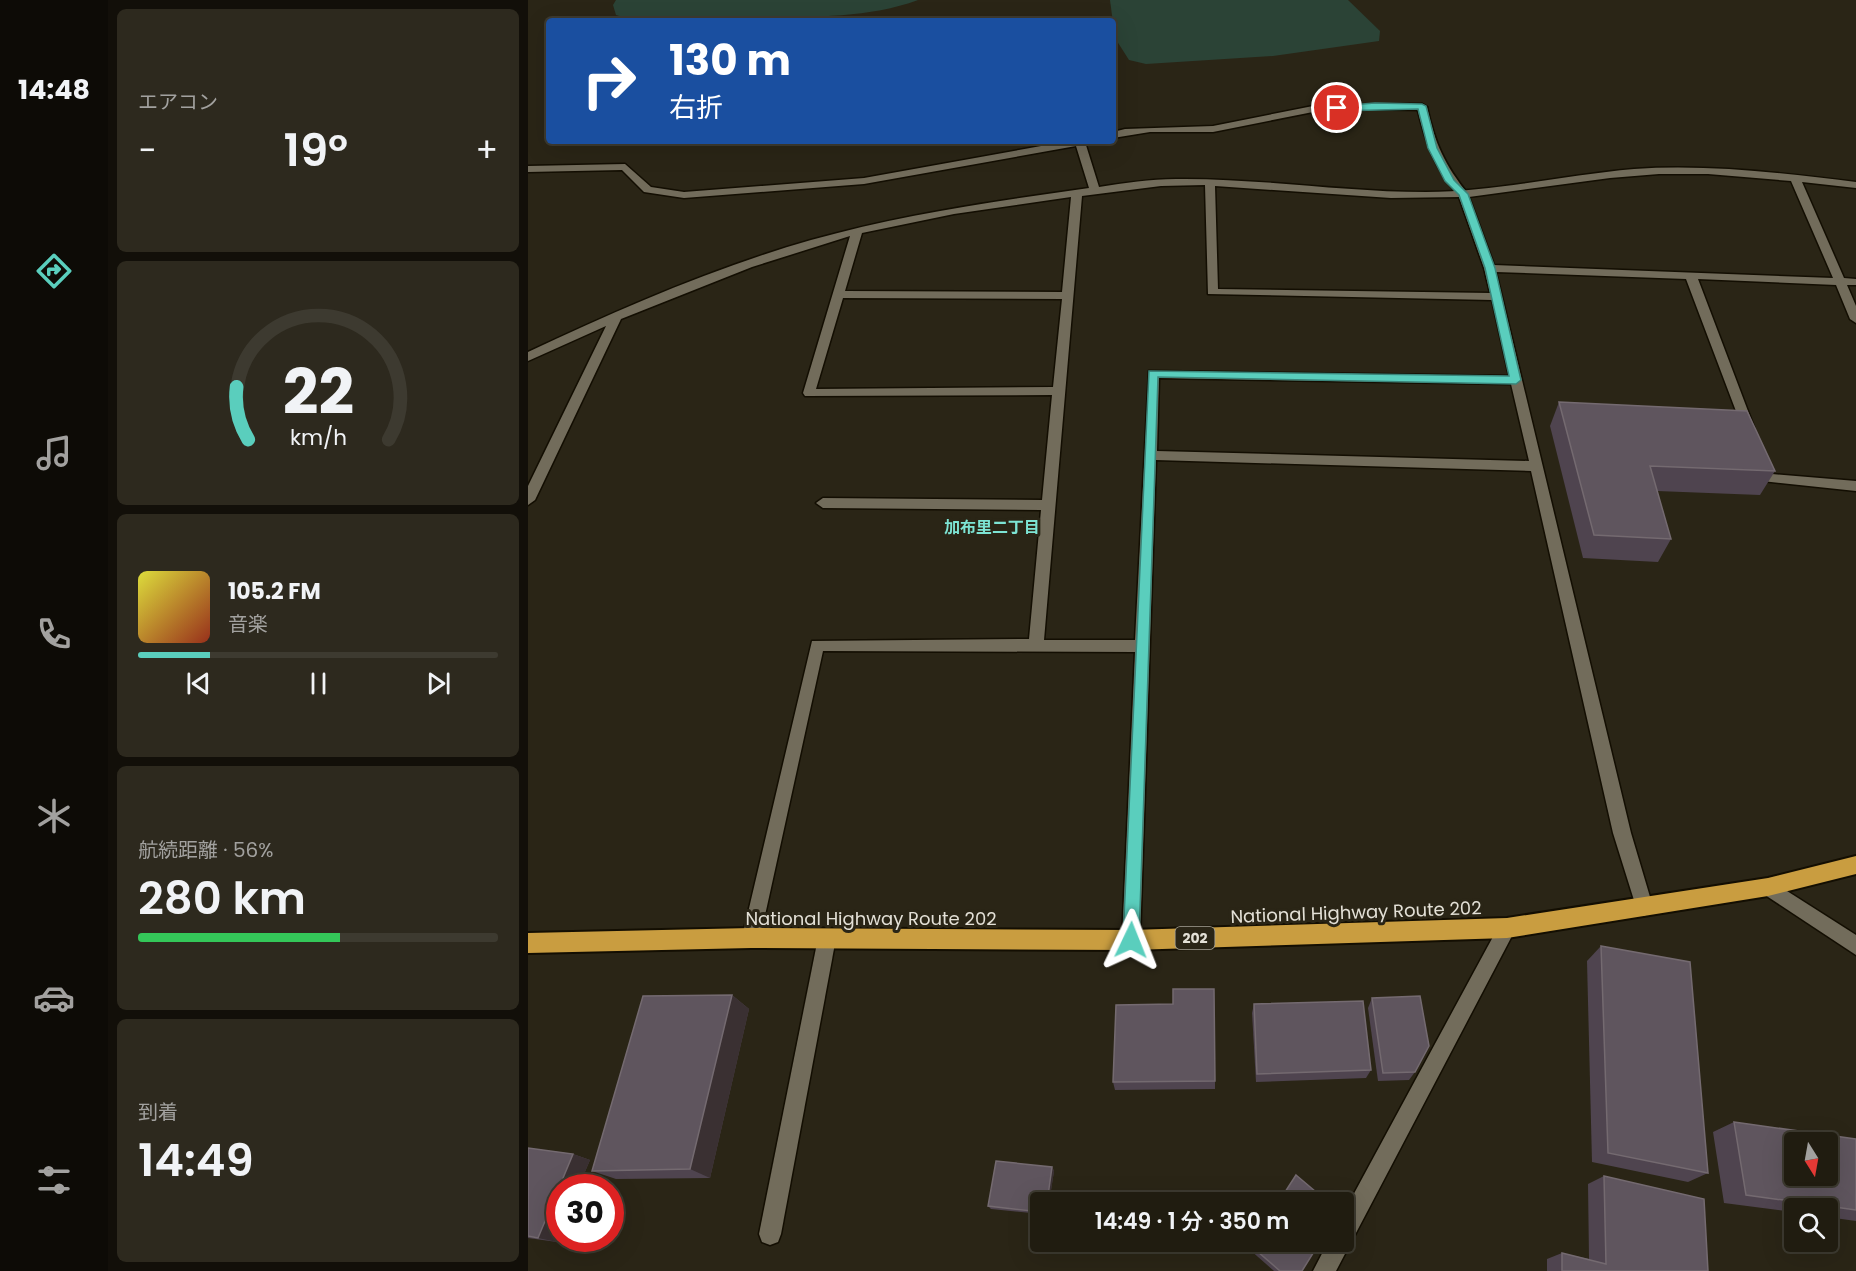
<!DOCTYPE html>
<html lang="ja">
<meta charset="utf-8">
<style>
:root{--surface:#201c10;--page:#2d291e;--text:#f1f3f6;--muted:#a2a19f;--line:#3d3a30;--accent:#5acebd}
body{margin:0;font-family:Poppins,"Noto Sans JP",sans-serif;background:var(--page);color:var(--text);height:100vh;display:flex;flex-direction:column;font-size:22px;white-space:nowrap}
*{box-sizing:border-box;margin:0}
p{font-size:20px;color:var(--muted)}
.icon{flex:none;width:33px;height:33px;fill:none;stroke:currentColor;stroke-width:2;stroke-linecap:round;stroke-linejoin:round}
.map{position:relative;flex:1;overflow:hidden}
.details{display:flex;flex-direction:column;gap:9px;padding:9px;background:#120f09;width:420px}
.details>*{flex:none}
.banner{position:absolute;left:18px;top:18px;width:570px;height:126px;border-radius:6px;box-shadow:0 6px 24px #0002,0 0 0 2px var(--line);background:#1a4fa0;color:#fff;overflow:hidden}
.needle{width:39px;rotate:169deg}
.tools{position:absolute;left:1256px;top:1132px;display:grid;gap:12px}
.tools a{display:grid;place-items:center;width:54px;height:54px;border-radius:6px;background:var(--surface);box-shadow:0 6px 24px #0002,0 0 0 2px var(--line);font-size:30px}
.speed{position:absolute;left:18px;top:1174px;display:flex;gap:12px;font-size:30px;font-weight:700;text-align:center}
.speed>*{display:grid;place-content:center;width:78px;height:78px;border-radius:50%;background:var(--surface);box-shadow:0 6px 24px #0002,0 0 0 2px var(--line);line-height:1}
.speed .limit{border:9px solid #d22;background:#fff;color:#111}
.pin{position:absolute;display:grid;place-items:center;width:51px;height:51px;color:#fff;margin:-26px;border:3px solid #fff;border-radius:50%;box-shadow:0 2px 6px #0007}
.me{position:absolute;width:66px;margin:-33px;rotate:2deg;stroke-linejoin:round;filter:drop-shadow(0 0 4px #0008)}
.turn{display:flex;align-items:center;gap:21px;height:126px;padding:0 24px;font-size:27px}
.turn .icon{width:78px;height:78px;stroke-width:2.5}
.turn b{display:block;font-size:42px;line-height:51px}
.big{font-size:45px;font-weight:600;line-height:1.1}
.details .card{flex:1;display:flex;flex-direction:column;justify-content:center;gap:9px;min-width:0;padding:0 21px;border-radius:9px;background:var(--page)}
.details .dial{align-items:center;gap:0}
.dial svg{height:156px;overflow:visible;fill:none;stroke:var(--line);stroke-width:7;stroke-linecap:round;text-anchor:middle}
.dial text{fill:var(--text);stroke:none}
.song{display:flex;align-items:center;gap:18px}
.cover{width:72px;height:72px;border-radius:9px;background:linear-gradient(135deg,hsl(60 70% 55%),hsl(10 70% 35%))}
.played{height:6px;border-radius:3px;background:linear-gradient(90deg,var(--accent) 20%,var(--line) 20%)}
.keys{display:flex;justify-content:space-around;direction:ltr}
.heat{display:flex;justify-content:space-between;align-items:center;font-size:33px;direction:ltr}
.charge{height:9px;border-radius:4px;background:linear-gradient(90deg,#34c759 56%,var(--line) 0)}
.trip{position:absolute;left:502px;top:1192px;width:324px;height:60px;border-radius:6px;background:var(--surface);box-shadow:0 6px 24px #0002,0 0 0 2px var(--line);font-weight:600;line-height:60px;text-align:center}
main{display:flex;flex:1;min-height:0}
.dock{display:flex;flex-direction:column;width:108px;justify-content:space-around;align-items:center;background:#0d0b06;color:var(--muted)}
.dock .icon{width:42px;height:42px}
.dock .on{color:var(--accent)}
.dock b{font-size:27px;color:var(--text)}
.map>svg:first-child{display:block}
.green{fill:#2b4336}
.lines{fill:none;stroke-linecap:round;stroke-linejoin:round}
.service-casing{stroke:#130e02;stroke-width:3}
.minor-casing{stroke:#130e02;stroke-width:3}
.secondary-casing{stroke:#130e02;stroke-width:3}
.trunk-casing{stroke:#130e02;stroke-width:4}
.service{fill:#726c5b;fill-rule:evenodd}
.minor{fill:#726c5b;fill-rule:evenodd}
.secondary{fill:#726c5b;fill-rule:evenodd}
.trunk{fill:#c99d40;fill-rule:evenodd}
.wall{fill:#4f444f}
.shaded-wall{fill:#3a3032}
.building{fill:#5f555e;stroke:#746a70;stroke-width:1.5;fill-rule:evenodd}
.route{fill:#5acebd;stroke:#3a867b;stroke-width:1.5}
.labels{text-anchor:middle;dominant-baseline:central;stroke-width:6;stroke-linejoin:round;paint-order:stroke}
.shield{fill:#2a2516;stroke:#aca89c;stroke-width:1.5}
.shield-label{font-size:14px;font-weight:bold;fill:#e3e0d6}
.neighbourhood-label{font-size:16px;font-weight:bold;fill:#7de4d4;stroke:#2a2516}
.near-street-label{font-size:18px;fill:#e3e0d6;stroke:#2a2516}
</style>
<main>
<nav class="dock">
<b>14:48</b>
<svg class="icon on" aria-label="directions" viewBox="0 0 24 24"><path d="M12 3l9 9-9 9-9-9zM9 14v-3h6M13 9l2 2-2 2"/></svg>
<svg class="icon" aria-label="music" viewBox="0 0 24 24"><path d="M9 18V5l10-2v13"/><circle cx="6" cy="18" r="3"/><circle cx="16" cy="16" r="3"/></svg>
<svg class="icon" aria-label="phone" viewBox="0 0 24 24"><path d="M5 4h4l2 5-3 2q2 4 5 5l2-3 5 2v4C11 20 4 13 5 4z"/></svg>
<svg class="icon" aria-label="climate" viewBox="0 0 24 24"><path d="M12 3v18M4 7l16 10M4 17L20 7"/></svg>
<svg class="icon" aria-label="car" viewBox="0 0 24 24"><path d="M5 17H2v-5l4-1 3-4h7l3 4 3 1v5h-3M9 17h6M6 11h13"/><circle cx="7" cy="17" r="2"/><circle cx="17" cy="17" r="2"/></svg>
<svg class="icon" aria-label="filters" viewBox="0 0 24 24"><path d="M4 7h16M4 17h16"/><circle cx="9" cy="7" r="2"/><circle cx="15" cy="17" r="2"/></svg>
</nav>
<section class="details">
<div class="card"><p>エアコン</p>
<div class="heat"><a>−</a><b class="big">19°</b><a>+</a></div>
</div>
<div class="card dial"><svg viewBox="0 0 100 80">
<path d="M14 69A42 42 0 1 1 86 69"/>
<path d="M14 69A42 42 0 0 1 8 42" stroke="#5acebd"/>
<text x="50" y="56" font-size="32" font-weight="700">22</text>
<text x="50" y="72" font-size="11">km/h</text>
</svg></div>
<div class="card">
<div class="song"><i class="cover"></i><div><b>105.2 FM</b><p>音楽</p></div></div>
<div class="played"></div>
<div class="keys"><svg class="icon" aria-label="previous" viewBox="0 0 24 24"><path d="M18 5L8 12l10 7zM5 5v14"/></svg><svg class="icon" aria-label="pause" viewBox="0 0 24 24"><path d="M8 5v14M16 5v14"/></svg><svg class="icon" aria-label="next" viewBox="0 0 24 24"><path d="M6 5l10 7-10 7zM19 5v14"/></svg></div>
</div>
<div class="card"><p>航続距離 · 56%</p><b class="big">280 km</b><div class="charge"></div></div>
<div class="card"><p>到着</p><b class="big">14:49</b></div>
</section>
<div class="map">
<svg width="1328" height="1271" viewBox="0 0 1328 1271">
<rect width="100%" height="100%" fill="#2a2516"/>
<g class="green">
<path d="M 88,0 L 390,0 C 342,18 286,16 235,19 C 193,21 127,28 88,15 L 85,5 Z"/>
<polygon points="582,0 820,0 852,31 851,41 745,56 618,64 601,60 587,38"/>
</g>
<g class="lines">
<defs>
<g id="service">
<path d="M 894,104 L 899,107 C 907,144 917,165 940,194 L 939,196 L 931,196 C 907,170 897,141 889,107 Z"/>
<polygon points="299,929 305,932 308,938 253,1234 250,1242 242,1245 234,1242 231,1234 290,938 293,932"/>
</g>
<g id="minor">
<polygon points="879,104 894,104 899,107 894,110 832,109 785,112 685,132 622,132 585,138 585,132 597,129 685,126 785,106"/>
<path d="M 541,141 L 557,142 L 571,187 C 597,183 622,179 648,179 C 731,178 814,192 898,192 C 968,192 1036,175 1106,169 C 1180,164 1255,173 1328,182 L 1328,188 L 1274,182 L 1316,278 L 1328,279 L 1328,285 L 1319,285 L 1328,306 L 1328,323 L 1322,319 L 1308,285 L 1170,279 L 1226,427 L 1220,431 L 1214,427 L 1158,279 L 968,272 L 1103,833 L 1125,907 L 1122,913 L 1116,916 L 1110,913 L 1085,833 L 1003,471 L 628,460 L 612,940 L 609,946 L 603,949 L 597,946 L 594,940 L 607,652 L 295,651 L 232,938 L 229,944 L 223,947 L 217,944 L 214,938 L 284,641 L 501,639 L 513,510 L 295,508 L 288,503 L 295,498 L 514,500 L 524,395 L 277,396 L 275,393 L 322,236 L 224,267 L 93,319 L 7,500 L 0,505 L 0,486 L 78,326 L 0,361 L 0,352 C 92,309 185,268 283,240 C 375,214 468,201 561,188 L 548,146 L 336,184 L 156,198 L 116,192 L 94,170 L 0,172 L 0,166 L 97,164 L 123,187 L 156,192 L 336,178 ZM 1131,174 L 1180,174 L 1263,181 L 1305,278 L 966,265 L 941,197 L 1082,178 ZM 677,185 L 680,294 L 964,300 L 981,376 L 621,371 L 607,640 L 516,640 L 554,196 L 633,186 ZM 687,186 L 863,198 L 931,197 L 956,268 L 962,293 L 690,289 ZM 543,197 L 534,292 L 317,291 L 334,233 L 426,214 ZM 315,298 L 534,299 L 525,387 L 288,389 ZM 631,378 L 983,384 L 1001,461 L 629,451 Z"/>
<polygon points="1233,459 1238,461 1244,474 1328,481 1328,491 1234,481 1226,464"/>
<polygon points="979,919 985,922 988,928 985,934 808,1271 785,1271 800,1242 816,1242 816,1212 973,922"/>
</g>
<polygon id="secondary" points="1240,879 1328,935 1328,955 1234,893 1231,887 1234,881"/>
<polygon id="trunk" points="1328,856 1328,874 1240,896 979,938 603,950 223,948 0,953 0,933 223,928 603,930 979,918 1240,878"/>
</defs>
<use href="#service" class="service-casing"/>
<use href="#minor" class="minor-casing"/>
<use href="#secondary" class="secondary-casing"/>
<use href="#trunk" class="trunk-casing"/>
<use href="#service" class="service"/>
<use href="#minor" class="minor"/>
<use href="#secondary" class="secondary"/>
<use href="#trunk" class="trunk"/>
</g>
<g class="wall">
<polygon points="1031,402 1247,471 1232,495 1129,491 1143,539 1130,562 1055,558 1022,426"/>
<polygon points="1073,946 1180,1173 1160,1182 1064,1162 1059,961"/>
<polygon points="204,995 221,1009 182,1178 88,1179 64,1171"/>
<polygon points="844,998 887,1072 881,1080 850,1081 840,1008"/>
<polygon points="645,1004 687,1081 687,1089 587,1090 585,1082"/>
<polygon points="726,1004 843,1070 838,1078 728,1082 724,1013"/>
<polygon points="1206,1122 1328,1139 1328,1221 1299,1217 1299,1209 1266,1209 1266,1212 1196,1203 1185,1132"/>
<polygon points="0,1148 45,1154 62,1160 50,1188 32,1188 32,1235 29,1242 0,1238"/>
<polygon points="524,1167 526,1171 521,1203 513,1203 513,1214 463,1209 460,1206"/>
<polygon points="1076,1176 1180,1271 1019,1271 1019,1259 1034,1253 1061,1259 1060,1184"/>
<polygon points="722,1245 774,1271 746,1271 721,1249"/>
</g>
<g class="shaded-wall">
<polygon points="204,995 221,1009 182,1178 162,1169"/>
<polygon points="45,1154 62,1160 50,1188 32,1188 32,1235 29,1242 10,1238"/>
<polygon points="524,1167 526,1171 521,1203 519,1203"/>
</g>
<g class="building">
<polygon points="1031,402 1219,411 1247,471 1122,466 1143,539 1066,535"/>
<polygon points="1073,946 1162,962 1180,1173 1080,1153"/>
<polygon points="645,989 686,989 687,1081 585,1082 588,1005 645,1004"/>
<polygon points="204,995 162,1169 64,1171 115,996"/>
<polygon points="892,996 901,1046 887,1072 855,1073 844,998"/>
<polygon points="835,1001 843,1070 729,1074 726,1004"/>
<path d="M 1206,1122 L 1328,1139 L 1328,1210 L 1218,1195 ZM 1266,1143 L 1299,1143 L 1299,1176 L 1266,1176 Z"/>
<polygon points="0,1148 45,1154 10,1238 0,1236"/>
<polygon points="468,1161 524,1167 519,1203 513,1203 513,1212 460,1206"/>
<polygon points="768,1175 801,1203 750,1203"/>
<polygon points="1076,1176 1176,1199 1180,1271 1034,1271 1034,1253 1078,1264"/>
<polygon points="724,1242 792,1242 774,1271 752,1271 722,1245"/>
</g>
<polygon class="route" points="847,103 894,104 898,106 909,148 926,180 940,194 967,268 993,380 988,384 630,377 611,940 609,946 603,948 597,946 595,940 621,371 981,376 957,268 931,195 917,181 900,148 890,109 809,111 805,108 809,106"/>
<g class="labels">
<rect class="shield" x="647.5" y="927" width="39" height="22" rx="4.5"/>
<g class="shield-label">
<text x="667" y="938">202</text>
</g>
<g class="neighbourhood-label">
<text x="464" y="527">加布里二丁目</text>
</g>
<g class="near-street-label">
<text transform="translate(828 912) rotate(-2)">National Highway Route 202</text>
<text x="343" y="918">National Highway Route 202</text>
</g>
</g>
</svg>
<div class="tools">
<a><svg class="needle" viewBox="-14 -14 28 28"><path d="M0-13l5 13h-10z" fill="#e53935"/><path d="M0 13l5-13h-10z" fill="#a2a19f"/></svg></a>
<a><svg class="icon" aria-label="search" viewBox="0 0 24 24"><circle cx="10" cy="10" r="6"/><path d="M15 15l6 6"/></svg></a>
</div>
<div class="speed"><div class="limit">30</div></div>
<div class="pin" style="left:809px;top:108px;background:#d93025"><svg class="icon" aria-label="arrive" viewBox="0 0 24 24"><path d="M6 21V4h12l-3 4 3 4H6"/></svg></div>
<svg class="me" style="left:603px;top:940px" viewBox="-20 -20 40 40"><path d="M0-17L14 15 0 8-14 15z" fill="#5acebd" stroke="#fff" stroke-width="4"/></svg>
<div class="trip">14:49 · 1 分 · 350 m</div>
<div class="banner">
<div class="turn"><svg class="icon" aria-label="right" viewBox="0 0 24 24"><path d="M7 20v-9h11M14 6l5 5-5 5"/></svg><div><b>130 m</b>右折</div></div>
</div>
</div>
</main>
